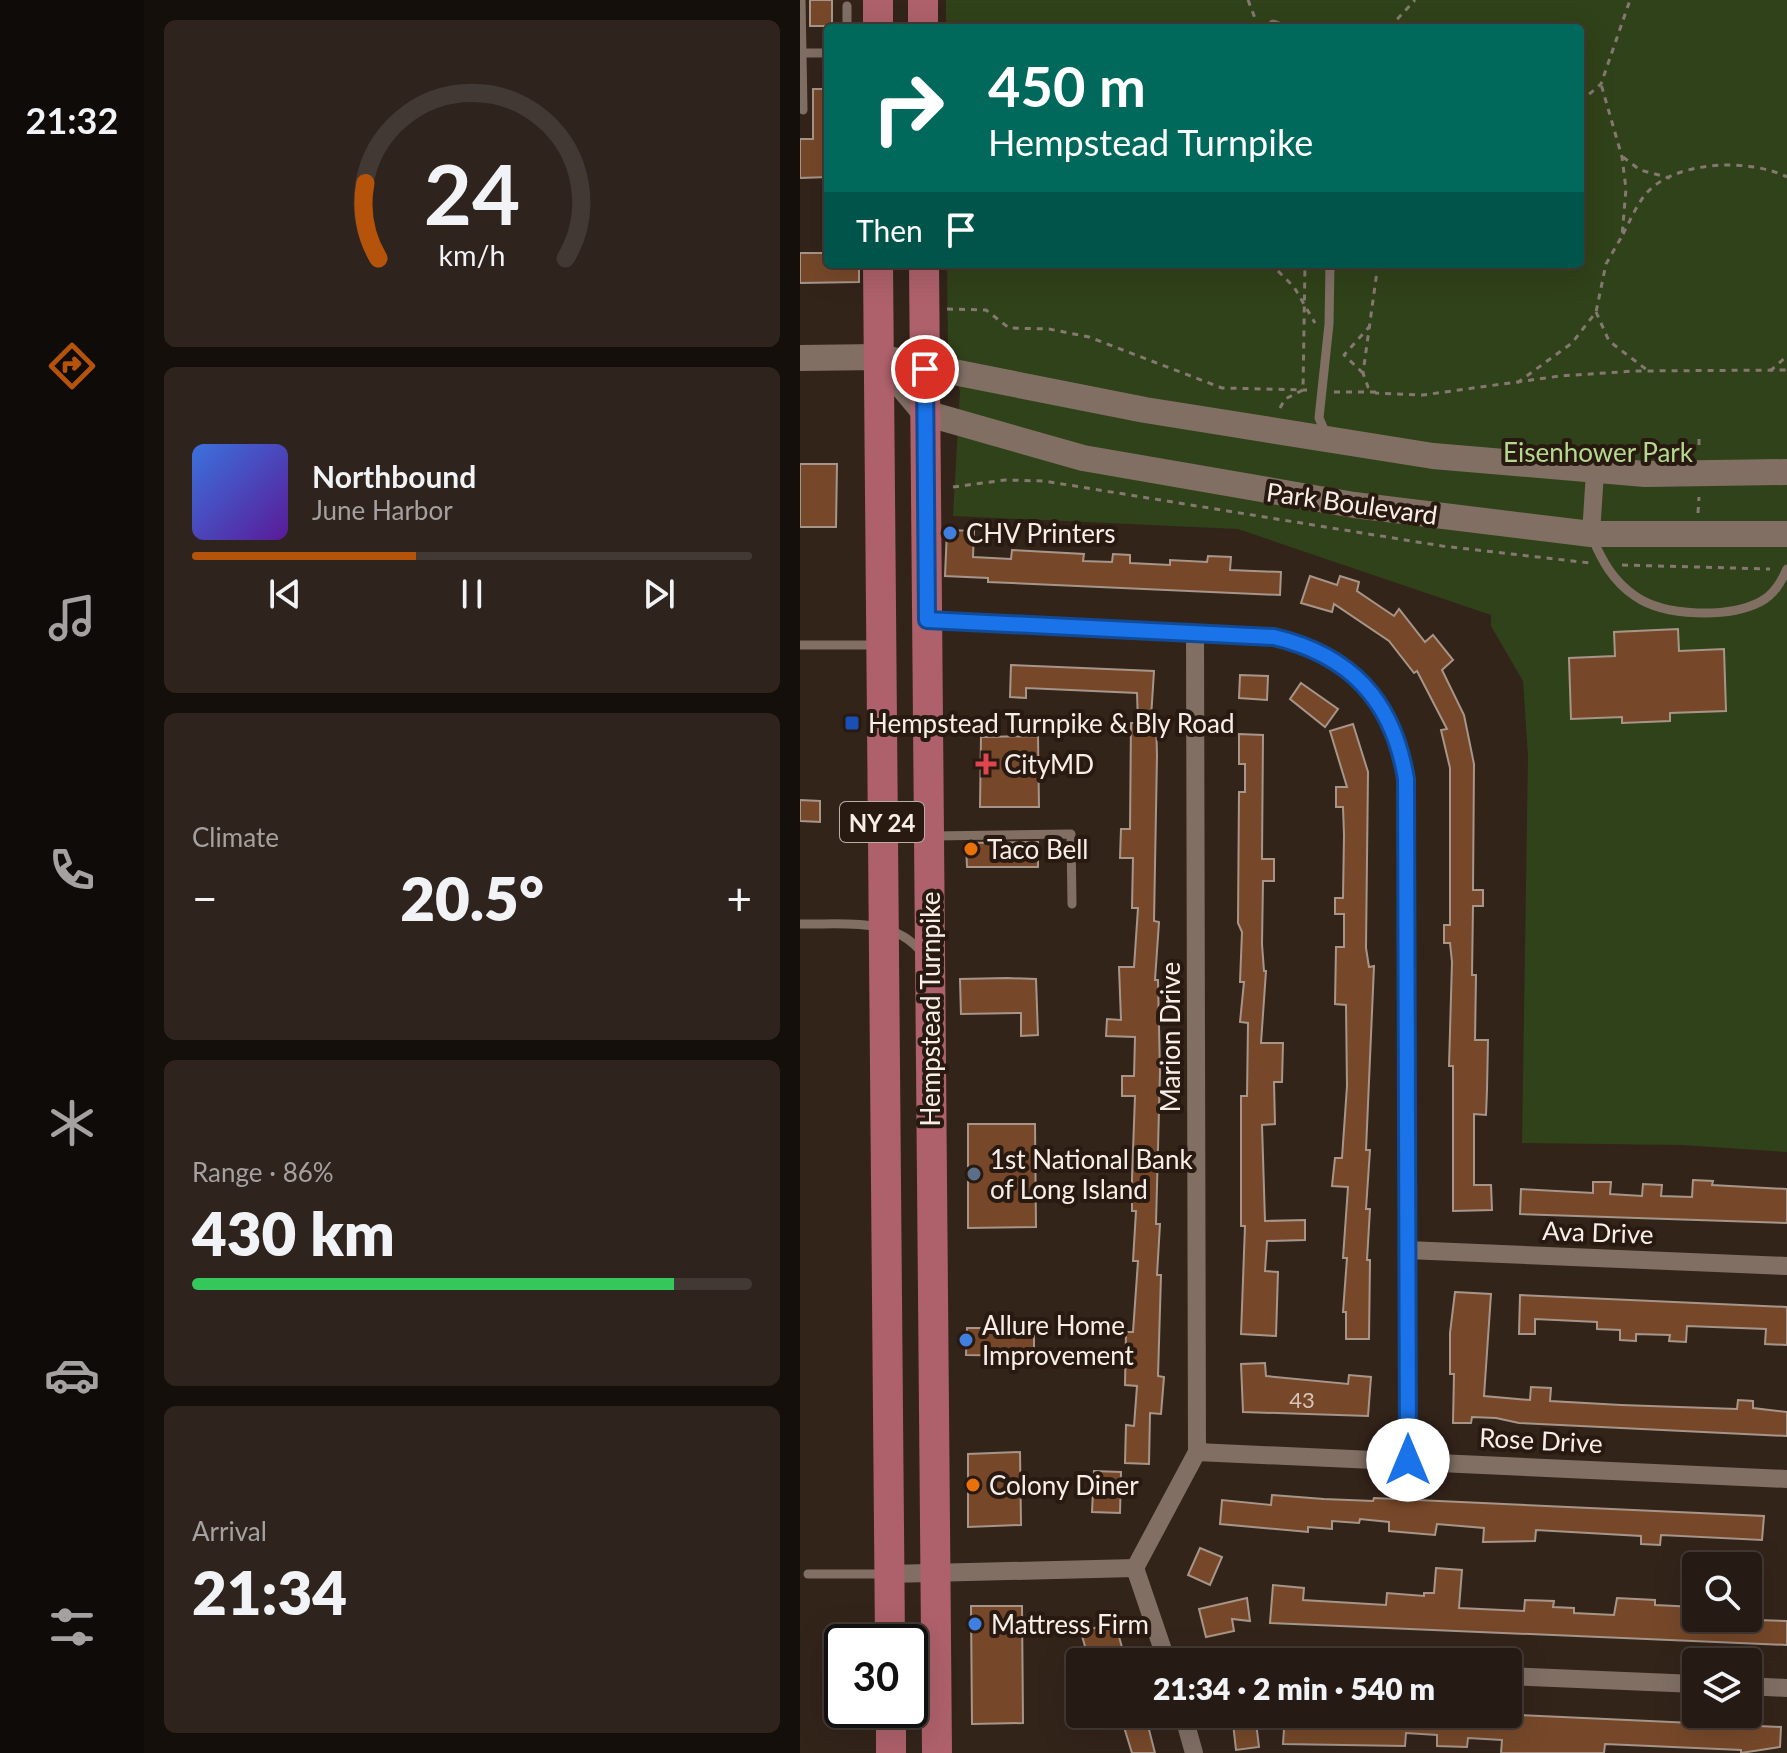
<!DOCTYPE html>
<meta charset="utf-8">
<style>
:root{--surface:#261b14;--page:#2e241d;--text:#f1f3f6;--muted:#a4a1a0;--line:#423934;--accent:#b45309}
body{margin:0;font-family:Lato,sans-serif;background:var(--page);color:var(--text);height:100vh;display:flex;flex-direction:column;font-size:30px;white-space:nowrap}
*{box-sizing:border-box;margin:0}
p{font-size:26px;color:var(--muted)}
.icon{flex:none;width:44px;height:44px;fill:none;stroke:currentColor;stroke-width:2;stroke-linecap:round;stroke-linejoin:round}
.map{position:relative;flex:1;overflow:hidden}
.details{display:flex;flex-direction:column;gap:20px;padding:20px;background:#150f0b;width:656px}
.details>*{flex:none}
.hud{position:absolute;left:24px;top:24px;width:760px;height:244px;border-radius:8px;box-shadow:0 8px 32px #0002,0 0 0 2px var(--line);background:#00695c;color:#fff;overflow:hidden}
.tools{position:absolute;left:882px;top:1552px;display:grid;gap:16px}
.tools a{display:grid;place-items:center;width:80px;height:80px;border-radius:8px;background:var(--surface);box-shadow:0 8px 32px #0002,0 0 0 2px var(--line);font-size:40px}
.speed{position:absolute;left:24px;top:1624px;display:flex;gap:16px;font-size:40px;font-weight:700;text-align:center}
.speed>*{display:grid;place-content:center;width:104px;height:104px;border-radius:50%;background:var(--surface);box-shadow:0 8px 32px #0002,0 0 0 2px var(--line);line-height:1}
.speed .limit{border:4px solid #111;border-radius:12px;background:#fff;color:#111}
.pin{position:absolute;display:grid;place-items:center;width:68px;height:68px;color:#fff;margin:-34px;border:4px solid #fff;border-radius:50%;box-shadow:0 2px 8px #0007}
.me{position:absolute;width:88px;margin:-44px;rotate:0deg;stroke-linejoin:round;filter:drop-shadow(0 0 6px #0008)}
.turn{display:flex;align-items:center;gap:28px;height:168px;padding:0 32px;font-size:36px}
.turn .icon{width:104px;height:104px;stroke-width:2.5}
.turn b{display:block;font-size:56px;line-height:68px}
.then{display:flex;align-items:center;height:76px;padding:0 32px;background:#0003;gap:16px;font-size:30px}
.big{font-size:60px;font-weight:800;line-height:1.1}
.details .widget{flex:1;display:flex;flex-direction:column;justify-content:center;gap:12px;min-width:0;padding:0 28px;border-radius:12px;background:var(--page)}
.details .dial{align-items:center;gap:0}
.dial svg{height:208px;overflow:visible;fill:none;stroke:var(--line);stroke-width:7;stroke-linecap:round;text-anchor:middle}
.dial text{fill:var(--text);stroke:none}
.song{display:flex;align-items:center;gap:24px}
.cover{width:96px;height:96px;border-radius:12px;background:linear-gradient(135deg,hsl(220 70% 55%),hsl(270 70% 35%))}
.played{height:8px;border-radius:4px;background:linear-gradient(90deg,var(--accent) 40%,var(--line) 40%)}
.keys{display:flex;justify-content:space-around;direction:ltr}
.heat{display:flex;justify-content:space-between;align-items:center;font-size:44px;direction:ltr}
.charge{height:12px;border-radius:6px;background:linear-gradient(90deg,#34c759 86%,var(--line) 0)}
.trip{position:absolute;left:266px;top:1648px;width:456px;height:80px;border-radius:8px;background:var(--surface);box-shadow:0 8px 32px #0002,0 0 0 2px var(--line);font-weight:800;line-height:80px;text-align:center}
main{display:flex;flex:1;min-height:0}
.tabs{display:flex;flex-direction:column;width:144px;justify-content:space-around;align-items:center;background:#0f0b08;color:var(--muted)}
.tabs .icon{width:56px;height:56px}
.tabs .active{color:var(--accent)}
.tabs b{font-size:36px;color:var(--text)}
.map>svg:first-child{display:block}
.green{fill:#304219}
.building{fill:#764829;stroke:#a79589;stroke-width:2}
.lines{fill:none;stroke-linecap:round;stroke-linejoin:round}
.path{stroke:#857870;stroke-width:3;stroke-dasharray:6 6;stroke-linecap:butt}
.lane{stroke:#816f64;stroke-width:9}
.street{stroke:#816f64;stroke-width:18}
.secondary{stroke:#816f64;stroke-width:26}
.primary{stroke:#ae616a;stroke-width:30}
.route-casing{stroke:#114b97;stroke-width:20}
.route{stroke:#1a73e8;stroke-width:14}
.shop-dot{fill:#3f7fe0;stroke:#281a11;stroke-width:3}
.transit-dot{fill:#1a4fb4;stroke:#281a11;stroke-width:3}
.health-dot{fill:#e0444e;stroke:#281a11;stroke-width:3}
.food-dot{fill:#e8710a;stroke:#281a11;stroke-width:3}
.service-dot{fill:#5c6f8a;stroke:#281a11;stroke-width:3}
.labels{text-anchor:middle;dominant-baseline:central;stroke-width:8;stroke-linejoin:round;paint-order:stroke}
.number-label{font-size:22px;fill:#d8c4b8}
.shield{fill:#281a11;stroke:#baaea8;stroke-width:2}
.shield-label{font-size:24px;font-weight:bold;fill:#f8eee8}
.park-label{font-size:26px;fill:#b5d98e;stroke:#281a11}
.street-label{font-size:26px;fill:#f8eee8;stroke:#281a11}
.poi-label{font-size:26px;fill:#f8eee8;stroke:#281a11;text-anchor:start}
</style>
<main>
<nav class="tabs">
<b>21:32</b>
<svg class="icon active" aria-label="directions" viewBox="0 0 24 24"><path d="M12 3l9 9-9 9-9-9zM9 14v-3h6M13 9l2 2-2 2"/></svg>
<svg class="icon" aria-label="music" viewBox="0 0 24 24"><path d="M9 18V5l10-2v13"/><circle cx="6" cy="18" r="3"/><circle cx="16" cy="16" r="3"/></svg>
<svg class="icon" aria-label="phone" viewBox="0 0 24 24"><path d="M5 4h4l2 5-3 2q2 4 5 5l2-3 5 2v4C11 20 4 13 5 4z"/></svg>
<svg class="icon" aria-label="climate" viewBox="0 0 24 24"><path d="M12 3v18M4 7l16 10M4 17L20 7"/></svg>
<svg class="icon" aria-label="car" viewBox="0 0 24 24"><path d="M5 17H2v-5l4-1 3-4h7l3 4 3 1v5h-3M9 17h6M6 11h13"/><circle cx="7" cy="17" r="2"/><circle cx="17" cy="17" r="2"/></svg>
<svg class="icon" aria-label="filters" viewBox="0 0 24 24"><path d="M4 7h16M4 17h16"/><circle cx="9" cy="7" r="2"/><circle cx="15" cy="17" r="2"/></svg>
</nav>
<section class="details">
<div class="widget dial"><svg viewBox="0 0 100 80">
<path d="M14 69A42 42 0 1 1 86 69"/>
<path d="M14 69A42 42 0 0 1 9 40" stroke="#b45309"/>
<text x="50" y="56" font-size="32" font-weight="700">24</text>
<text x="50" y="72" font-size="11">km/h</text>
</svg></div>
<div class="widget">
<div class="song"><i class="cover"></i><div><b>Northbound</b><p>June Harbor</p></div></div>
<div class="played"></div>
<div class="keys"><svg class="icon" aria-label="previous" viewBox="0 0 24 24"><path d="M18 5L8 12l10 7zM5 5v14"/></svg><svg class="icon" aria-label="pause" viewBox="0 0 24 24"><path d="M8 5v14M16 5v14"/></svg><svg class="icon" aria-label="next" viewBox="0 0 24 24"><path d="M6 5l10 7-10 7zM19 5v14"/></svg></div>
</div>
<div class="widget"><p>Climate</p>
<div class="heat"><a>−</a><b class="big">20.5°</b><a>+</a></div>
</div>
<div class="widget"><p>Range · 86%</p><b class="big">430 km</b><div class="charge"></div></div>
<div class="widget"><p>Arrival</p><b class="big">21:34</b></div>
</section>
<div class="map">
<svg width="987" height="1753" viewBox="0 0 987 1753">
<rect width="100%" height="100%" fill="#33241a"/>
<polygon class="green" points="146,0 987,0 987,1152 882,1145 722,1143 728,756 723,681 691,626 691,615 438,529 153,516 160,391 148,345 147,264 780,264 780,28 146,28"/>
<g class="building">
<rect x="10" y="0" width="22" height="26"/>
<polygon points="13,89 28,89 28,177 0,178 0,139 13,139"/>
<polygon points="0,253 28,253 28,264 59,264 59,282 0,283"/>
<polygon points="0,464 37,464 36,527 0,527"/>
<polygon points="147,530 174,531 173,557 211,559 212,550 284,554 283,561 312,562 313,554 330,555 330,563 370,565 370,560 407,562 408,556 431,557 430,570 481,572 480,595 188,582 188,578 145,576"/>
<polygon points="510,576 537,585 540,576 559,582 557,591 594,616 599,609 625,642 633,635 653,660 642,670 664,715 674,764 673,890 683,890 683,906 673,906 672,975 676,975 675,1040 688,1040 687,1090 686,1115 674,1114 674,1185 691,1185 692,1210 653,1211 653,1066 649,1066 652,962 650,943 644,943 644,925 650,925 650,768 641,730 647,729 617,671 614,673 589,641 534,604 532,612 501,603"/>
<polygon points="878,629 879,651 924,649 926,711 870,713 870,721 822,723 822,717 771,719 769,658 815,656 814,632"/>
<polygon points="211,665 354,671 351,718 356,718 357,755 354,921 359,922 355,980 358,980 360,1072 356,1224 360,1224 357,1275 361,1275 358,1376 364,1377 361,1414 350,1413 349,1464 325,1463 326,1425 334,1426 337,1386 325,1385 326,1332 333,1332 338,1261 333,1261 336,1211 332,1211 332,1178 335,1096 322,1096 322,1076 334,1076 335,1037 306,1036 307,1019 321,1020 319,967 334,967 338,908 332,908 333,858 320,858 321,829 330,829 331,723 338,723 337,693 226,688 226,698 210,697"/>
<polygon points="440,675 468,676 467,700 439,698"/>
<polygon points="501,683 538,709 525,727 490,699"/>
<polygon points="553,724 568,772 566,948 569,967 574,966 566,1150 570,1150 566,1209 570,1209 567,1260 570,1260 569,1339 546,1339 546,1312 543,1312 547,1258 543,1258 548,1187 532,1186 535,1158 542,1158 547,1086 546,1005 535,1004 536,947 544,947 544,914 535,914 535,898 543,898 544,835 543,807 536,807 536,787 547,787 530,731"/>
<polygon points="439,734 463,735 462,859 474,859 474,881 463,881 462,944 464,971 466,971 461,1043 483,1043 482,1082 474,1082 475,1124 462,1125 465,1221 505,1220 505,1240 467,1241 465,1271 478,1272 476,1336 441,1334 445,1226 441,1226 441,1096 447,1096 448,1023 440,1022 444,982 440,982 442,932 438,923 439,792 445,792 445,764 439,764"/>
<polygon points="238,736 239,807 180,807 181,737"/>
<polygon points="0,800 20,801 20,822 0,821"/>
<polygon points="238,842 238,867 167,867 166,843"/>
<polygon points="207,978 236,979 238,1035 221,1036 221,1013 161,1014 160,979"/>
<polygon points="168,1124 235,1124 236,1227 168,1228"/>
<polygon points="893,1180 913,1181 912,1185 987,1189 987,1223 720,1214 721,1189 793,1193 793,1182 811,1182 810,1194 842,1196 843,1184 862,1185 861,1196 892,1197"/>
<polygon points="655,1292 691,1294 684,1396 730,1400 731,1387 751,1388 750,1401 821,1405 937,1409 938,1400 953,1401 953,1408 987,1412 987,1436 719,1423 696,1418 672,1417 671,1423 653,1423 654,1374 650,1374 650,1333"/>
<polygon points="720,1295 987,1307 987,1345 965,1344 966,1329 887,1326 886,1342 869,1341 870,1335 836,1334 836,1341 820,1340 820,1330 797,1329 797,1322 735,1319 735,1334 719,1334"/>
<polygon points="167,1328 234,1328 234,1356 166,1355"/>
<polygon points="465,1363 466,1376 548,1384 549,1375 571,1377 568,1416 443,1412 441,1364"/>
<polygon points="220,1452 221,1525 168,1527 168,1454"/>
<polygon points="294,1471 321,1472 320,1513 292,1512"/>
<polygon points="472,1495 524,1499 573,1501 574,1498 964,1516 962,1540 861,1535 860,1545 841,1544 841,1536 736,1530 735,1541 683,1542 684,1528 637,1524 635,1535 589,1531 589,1522 560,1519 559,1523 532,1521 532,1529 508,1527 508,1532 420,1524 422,1500 471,1505"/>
<polygon points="400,1548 422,1557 410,1585 388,1575"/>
<polygon points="636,1568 662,1570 659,1608 724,1611 725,1600 754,1601 753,1607 774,1608 774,1613 814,1615 817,1598 855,1600 855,1605 896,1607 896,1618 987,1621 987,1645 470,1623 473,1585 504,1588 503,1600 586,1605 587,1593 624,1596 624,1593 634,1593"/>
<polygon points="447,1598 450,1621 432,1619 434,1631 406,1637 399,1609"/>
<polygon points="171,1606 222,1606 223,1723 172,1724"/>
<polygon points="315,1622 323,1651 289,1661 281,1632"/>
<polygon points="320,1714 345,1714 355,1753 332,1753"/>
<polygon points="432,1714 455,1714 459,1747 436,1750"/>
<polygon points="485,1714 696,1714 981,1727 980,1747 941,1753 941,1750 805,1744 804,1753 701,1753 702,1740 668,1738 667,1747 637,1746 637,1735 606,1733 605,1746 483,1744"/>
</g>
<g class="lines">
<g class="path">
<polyline points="448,0 458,26"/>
<polyline points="589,28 615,0"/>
<polyline points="780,102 801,84 830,0"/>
<polyline points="823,157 840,170 870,178"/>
<path d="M 823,234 C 830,221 836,206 845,195 C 873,160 950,158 987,177"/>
<polyline points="578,264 563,373 568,387 576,393 623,395 760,376 835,371 987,370"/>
<polyline points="478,271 494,287 515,323"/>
<polyline points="147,309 186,310 209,328 249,329 289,337 422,388 507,390"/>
<polyline points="796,312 809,341 847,370"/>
<polyline points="970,371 987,356"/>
<polyline points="563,373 544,355 570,326"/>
<polyline points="717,383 772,343 796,312 806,264 822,236 826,189 822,157 801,84"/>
<polyline points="534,392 574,392"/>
<polyline points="480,408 485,399 503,390 505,264"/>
<polyline points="899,439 899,451"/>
<polyline points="153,487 205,480 244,481 642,546 790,563"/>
<polyline points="898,513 899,497"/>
<polyline points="822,565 970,569"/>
</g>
<g class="lane">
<polyline points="1,0 2,53"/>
<polyline points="473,24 484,28"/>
<polyline points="47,28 47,6"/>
<polyline points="3,110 2,53 28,53"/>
<polyline points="526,434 519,418 529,324 530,264"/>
<path d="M 792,537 C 802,561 813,581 835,596 C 865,617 928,618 960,602 C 974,595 981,582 987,569"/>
<polyline points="0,645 77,645"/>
<polyline points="133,836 271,834 272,904"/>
<path d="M 0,924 C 42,925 94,916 122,953"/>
<polyline points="8,1574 85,1574"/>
</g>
<g class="street">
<polyline points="791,534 795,472"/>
<path d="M 127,620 L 474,637 C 551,656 594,700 606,779 L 608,1460"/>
<polyline points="607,1250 987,1266"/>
<polyline points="397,1452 987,1479"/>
<polyline points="335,1568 397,1452 395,633"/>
<polyline points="335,1568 367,1662"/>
<polyline points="89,1574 335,1568"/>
<polyline points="708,1676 896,1684"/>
<polyline points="948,1686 987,1688"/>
<polyline points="383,1714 394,1753"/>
</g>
<g class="secondary">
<polyline points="78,357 125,413 283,458 554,505 791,534 987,534"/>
<polyline points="0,358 78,357 345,410 633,456 845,474 987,472"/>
</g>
<g class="primary">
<polyline points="123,0 123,28"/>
<polyline points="78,28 78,0"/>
<polyline points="78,264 90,1642"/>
<polyline points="124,264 137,1753"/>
<polyline points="91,1710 91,1753"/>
</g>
</g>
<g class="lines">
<defs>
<path id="route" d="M 125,369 L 127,620 L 474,637 C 550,655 593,700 606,779 L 608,1460"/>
</defs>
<use href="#route" class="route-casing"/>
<use href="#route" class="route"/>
</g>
<g class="shop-dot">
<circle cx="150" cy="533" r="8"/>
<circle cx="166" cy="1340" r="8"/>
<circle cx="175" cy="1624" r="8"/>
</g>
<rect class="transit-dot" x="44" y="715" width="16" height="16" rx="4"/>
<path class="health-dot" d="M182 752h8v8h8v8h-8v8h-8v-8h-8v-8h8z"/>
<g class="food-dot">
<circle cx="171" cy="849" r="8"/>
<circle cx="173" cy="1485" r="8"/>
</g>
<circle class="service-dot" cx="174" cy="1174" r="8"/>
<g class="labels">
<g class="number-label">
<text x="502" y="1399">43</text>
</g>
<rect class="shield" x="40" y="802" width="84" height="40" rx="6"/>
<g class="shield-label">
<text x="82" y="822">NY 24</text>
</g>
<g class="park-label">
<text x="798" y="452">Eisenhower Park</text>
</g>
<g class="street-label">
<text transform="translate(552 503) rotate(8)">Park Boulevard</text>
<text transform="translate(130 1009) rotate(-90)">Hempstead Turnpike</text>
<text transform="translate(370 1037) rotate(-90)">Marion Drive</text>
<text transform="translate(798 1232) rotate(2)">Ava Drive</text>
<text transform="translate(741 1440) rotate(3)">Rose Drive</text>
</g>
<g class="poi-label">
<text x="166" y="533">CHV Printers</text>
<text x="68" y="723">Hempstead Turnpike &amp; Bly Road</text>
<text x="204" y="764">CityMD</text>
<text x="187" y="849">Taco Bell</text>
<text x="190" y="1159">1st National Bank<tspan x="190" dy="30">of Long Island</tspan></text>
<text x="182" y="1325">Allure Home<tspan x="182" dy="30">Improvement</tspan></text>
<text x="189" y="1485">Colony Diner</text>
<text x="191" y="1624">Mattress Firm</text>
</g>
</g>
</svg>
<div class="tools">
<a><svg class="icon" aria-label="search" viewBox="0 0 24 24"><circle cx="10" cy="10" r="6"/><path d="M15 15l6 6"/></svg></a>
<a><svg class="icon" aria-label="layers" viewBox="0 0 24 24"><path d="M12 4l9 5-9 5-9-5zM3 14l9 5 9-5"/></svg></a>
</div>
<div class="speed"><div class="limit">30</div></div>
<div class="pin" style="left:125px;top:369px;background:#d93025"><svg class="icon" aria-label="arrive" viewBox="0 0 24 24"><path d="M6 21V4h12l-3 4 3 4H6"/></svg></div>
<svg class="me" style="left:608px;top:1460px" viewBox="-20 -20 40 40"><circle r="19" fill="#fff"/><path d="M0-13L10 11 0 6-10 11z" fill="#1a73e8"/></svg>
<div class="trip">21:34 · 2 min · 540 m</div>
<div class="hud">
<div class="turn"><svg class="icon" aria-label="right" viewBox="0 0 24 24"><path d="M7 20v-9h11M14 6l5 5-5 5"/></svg><div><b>450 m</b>Hempstead Turnpike</div></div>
<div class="then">Then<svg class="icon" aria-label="arrive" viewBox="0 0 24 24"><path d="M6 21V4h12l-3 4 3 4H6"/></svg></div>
</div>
</div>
</main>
